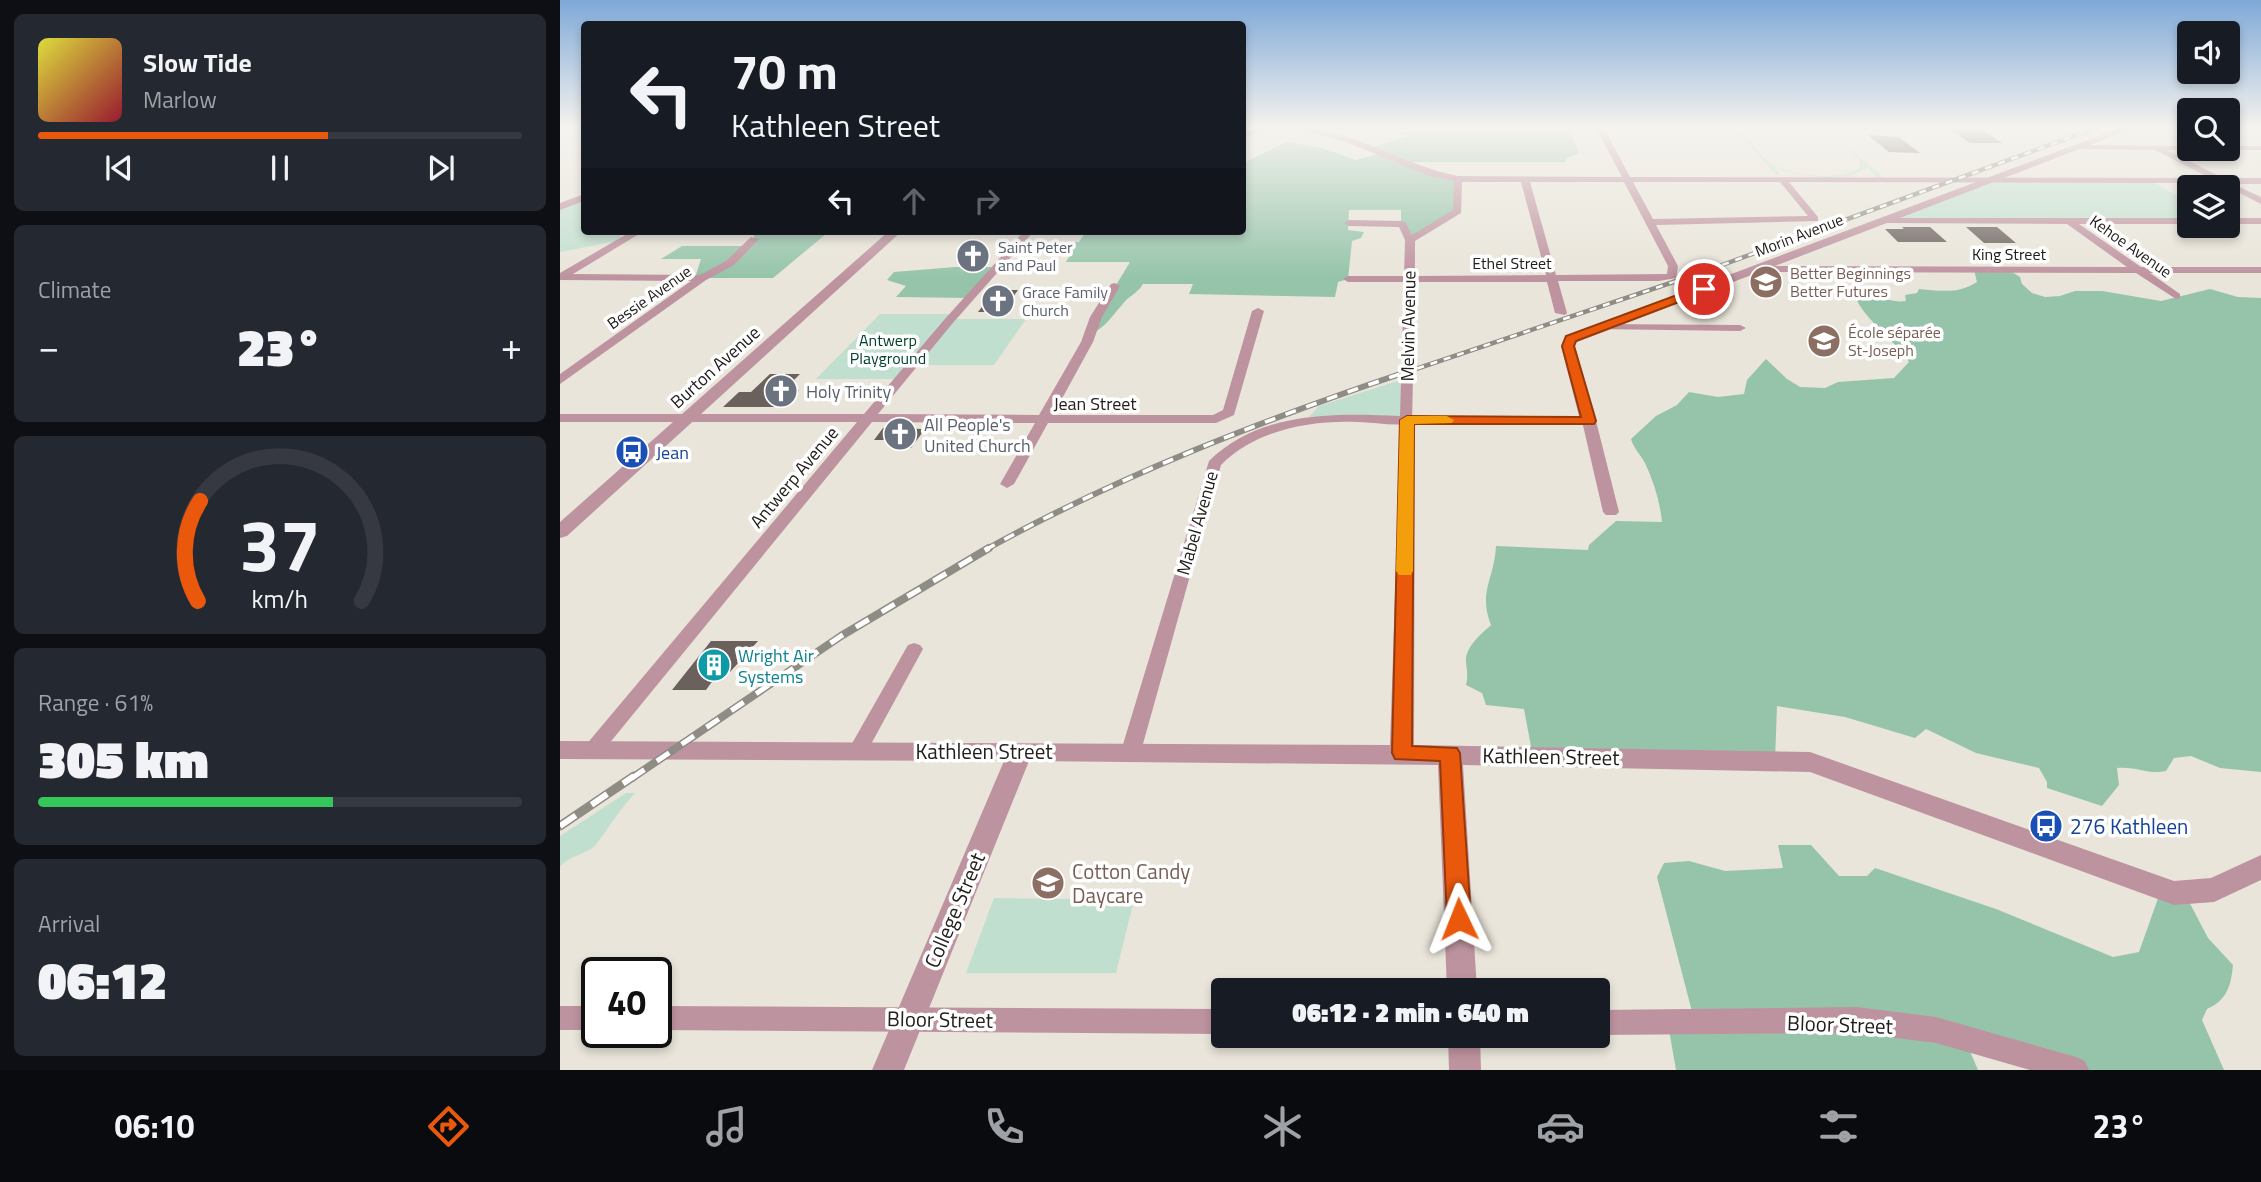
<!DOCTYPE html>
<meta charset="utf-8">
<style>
:root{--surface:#171b24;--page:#242831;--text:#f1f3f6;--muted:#9ea1a6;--line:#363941;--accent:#ea580c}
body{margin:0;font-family:"Titillium Web",sans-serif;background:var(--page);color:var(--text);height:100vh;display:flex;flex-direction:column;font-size:26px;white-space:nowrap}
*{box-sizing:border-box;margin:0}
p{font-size:23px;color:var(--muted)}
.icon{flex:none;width:38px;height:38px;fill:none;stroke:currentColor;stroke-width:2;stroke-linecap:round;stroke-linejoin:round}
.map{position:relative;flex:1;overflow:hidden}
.panel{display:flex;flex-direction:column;gap:14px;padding:14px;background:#0d0f14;width:560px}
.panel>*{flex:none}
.top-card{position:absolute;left:21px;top:21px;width:665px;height:214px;border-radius:7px;box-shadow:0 4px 10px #0003;background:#171b24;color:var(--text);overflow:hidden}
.controls{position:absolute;left:1617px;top:21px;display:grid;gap:14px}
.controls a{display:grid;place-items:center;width:63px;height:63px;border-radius:7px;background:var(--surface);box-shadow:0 4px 10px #0003;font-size:35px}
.speed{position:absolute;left:21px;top:957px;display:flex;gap:14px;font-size:35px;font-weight:700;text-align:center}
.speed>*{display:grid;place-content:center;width:91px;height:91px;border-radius:50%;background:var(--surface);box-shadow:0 4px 10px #0003;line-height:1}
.speed .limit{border:4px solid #111;border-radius:10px;background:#fff;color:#111}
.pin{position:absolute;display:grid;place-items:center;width:60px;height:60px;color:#fff;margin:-30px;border:4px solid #fff;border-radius:50%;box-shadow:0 2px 7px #0007}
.me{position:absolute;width:77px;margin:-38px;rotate:358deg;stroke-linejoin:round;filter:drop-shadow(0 0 5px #0008)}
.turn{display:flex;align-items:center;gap:24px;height:147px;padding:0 35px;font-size:32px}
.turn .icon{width:91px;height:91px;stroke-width:2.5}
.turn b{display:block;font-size:49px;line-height:60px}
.lanes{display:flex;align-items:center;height:66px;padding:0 35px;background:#0003;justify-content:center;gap:35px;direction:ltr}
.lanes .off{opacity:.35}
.big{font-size:52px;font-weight:800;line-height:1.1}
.panel .tile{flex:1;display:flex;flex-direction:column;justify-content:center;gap:10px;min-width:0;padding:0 24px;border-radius:10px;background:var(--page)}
.panel .dial{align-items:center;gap:0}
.dial svg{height:182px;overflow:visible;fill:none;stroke:var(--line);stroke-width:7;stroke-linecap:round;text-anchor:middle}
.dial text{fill:var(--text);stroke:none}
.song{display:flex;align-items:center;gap:21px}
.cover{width:84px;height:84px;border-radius:10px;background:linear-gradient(135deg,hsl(60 70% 55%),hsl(350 70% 35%))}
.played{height:7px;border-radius:4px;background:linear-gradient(90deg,var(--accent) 60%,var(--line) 60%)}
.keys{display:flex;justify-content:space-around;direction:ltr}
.heat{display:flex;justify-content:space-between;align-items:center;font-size:38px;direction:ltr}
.charge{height:10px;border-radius:5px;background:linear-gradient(90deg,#34c759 61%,var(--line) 0)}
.trip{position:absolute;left:651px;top:978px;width:399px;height:70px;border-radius:7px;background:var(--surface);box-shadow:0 4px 10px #0003;font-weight:800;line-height:70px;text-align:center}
.dock{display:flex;height:112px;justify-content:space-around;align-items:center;background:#090b0e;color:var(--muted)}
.dock .icon{width:49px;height:49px}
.dock .active{color:var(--accent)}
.dock b{font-size:32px;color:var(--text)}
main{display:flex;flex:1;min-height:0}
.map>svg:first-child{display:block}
.green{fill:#c1dfce}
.forest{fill:#95c4aa}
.building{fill:#6a605c}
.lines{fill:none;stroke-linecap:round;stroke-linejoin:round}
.minor{fill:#be93a0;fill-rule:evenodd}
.tertiary{fill:#be93a0;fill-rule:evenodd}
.rail-far3-casing{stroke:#8f8c85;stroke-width:4.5}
.rail-far2-casing{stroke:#8f8c85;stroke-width:6}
.rail-far1-casing{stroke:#8f8c85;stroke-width:8}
.rail-casing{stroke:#8f8c85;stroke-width:9}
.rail-far3{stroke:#fff;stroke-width:2.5;stroke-dasharray:7;stroke-linecap:butt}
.rail-far2{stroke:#fff;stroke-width:3.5;stroke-dasharray:11;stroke-linecap:butt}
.rail-far1{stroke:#fff;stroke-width:5;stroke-dasharray:15;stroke-linecap:butt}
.rail{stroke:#fff;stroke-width:6;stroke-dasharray:19;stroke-linecap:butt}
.route{fill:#ea580c;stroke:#983908;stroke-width:2}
.slow{fill:#f59e0b}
.labels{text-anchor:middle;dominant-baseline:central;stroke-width:7;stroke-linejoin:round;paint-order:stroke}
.far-street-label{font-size:16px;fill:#22201d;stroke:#fff}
.far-worship-label{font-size:16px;fill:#5b616d;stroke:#fff;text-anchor:start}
.far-education-label{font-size:16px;fill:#785e54;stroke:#fff;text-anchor:start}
.far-park-label{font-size:16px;fill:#02422a;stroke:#fff}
.street-label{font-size:18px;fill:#22201d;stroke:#fff}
.worship-label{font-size:18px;fill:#5b616d;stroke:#fff;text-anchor:start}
.transit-label{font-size:18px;fill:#164399;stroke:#fff;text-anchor:start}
.culture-label{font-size:18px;fill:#0d838f;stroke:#fff;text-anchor:start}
.near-street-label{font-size:21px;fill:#22201d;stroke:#fff}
.near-transit-label{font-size:21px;fill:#164399;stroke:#fff;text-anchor:start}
.near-education-label{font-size:21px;fill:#785e54;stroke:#fff;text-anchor:start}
</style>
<main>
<section class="panel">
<div class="tile">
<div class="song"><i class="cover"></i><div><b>Slow Tide</b><p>Marlow</p></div></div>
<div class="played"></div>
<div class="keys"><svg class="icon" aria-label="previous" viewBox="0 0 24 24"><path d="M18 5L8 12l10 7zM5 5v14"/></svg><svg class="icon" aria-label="pause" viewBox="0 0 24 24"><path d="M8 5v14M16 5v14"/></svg><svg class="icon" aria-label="next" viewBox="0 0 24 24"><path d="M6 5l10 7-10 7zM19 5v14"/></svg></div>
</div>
<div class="tile"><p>Climate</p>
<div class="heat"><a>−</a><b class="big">23°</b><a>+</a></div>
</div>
<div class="tile dial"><svg viewBox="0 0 100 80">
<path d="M14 69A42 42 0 1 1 86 69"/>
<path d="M14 69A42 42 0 0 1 15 25" stroke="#ea580c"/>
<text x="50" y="56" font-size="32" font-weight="700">37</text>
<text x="50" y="72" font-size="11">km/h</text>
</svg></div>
<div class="tile"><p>Range · 61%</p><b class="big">305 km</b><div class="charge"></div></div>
<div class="tile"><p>Arrival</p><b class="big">06:12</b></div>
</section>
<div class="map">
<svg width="1701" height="1070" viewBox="0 0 1701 1070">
<rect width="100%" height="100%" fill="#e9e5da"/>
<g class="green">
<path d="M 1181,128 L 1187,128 L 1185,135 C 1193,144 1202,157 1212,164 C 1233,177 1278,181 1300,168 L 1299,159 L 1270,134 L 1256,128 L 1267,130 L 1323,177 L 1317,177 L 1307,167 C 1286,185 1240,177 1216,168 L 1220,175 L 1216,175 L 1180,135 Z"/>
<polygon points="1433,181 1591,181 1629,203 1629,221 1325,222"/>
<polygon points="24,196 24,231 58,231 62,240 0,252 0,206"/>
<polygon points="320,314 394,314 391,319 466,319 434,365 352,365 340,379 256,379"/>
<polygon points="847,378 846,419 747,419 759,406"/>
<path d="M 66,793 L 75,793 C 60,809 50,826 37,843 C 30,854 9,855 0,867 L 0,836 Z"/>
<polygon points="434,898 574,900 556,973 406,973"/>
</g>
<g class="forest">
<path d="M 819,128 L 1008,128 L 1019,153 L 1005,159 L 1006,162 L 845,162 L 898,179 L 899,207 L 849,240 L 841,224 L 841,210 L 789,210 L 788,230 L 804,232 L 801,238 L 792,241 L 788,279 L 778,282 L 775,297 L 629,294 L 633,284 L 583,284 C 577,294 568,296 562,305 C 551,317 547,326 531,334 L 537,317 L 570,262 L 506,262 L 511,253 L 452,253 L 460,243 L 519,242 L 526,231 L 682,231 L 683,163 L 727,142 L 762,148 L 796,160 L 823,153 L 811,148 L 849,136 Z"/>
<polygon points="192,231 266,234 213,278 135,278 141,259 101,259 122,246 192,246 195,239"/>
<polygon points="395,267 438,267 409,298 336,297 346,286 327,280 334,272"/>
<path d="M 1414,270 L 1449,270 L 1460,277 L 1462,284 L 1472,293 L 1485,297 L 1500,296 L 1515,291 L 1542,291 L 1601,301 L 1650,289 L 1678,297 L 1701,298 L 1701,772 L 1660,768 L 1631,756 L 1614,758 L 1606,771 C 1589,775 1576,766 1557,768 L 1559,785 L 1542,806 L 1487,788 L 1487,782 L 1479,768 L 1416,753 L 1366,729 L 1355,738 L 1285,717 L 1217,706 L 1215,761 L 973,757 L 964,709 L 926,705 L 922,693 L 906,685 C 908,676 907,671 906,662 C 905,647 921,634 931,625 C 918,591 934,581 936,546 L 1028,550 L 1029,545 L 1056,521 L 1102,522 C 1100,502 1094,482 1085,463 C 1080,454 1074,449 1071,439 L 1096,416 L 1117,405 L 1129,392 L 1158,397 L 1184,394 L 1187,380 L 1206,359 L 1227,379 L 1240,387 L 1265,388 L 1278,382 L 1334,378 L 1349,362 C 1337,341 1294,312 1294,289 C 1311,292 1330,304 1346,301 L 1345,295 L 1357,293 L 1359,289 C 1381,291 1399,294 1417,282 Z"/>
<path d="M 1218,845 L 1251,845 L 1279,876 L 1307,876 L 1315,868 L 1436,909 L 1553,957 L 1579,952 L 1601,890 L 1625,894 L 1648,938 L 1673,965 C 1671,986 1667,1000 1647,1009 L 1642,1020 L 1664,1070 L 1510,1070 L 1406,1042 L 1418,1070 L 1116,1070 L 1108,1024 L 1135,1023 L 1097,877 L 1104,863 L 1129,861 L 1165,871 L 1223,868 Z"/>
</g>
<g class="building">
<polygon points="1388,128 1420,128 1442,143 1410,143"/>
<polygon points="1308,135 1339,137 1360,153 1329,152"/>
<polygon points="1342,227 1370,227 1387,242 1338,242 1325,229 1344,229"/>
<polygon points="1406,227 1437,227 1456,243 1424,243"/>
<polygon points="435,290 458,290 442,312 418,312"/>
<polygon points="210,374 240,374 224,390 239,390 222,407 163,407 179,392 191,392"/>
<polygon points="323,428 365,429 351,448 334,448 340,440 314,440"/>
<polygon points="151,641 198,641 170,672 159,672 146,690 112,690"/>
</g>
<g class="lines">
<g class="minor">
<path d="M 736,128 C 793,128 843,166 898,176 L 1062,177 L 1036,128 L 1044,128 L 1070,177 L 1650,178 L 1595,150 L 1519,149 L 1515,147 L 1519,145 L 1629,146 L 1632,150 L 1607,150 L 1663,178 L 1701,178 L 1701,184 L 1673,184 L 1701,197 L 1701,204 L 1660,183 L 1229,182 L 1258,217 L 1258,221 L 1096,225 L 1118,266 L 1116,278 L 1099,281 L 998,281 L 1007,313 L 1005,315 L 995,313 L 987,282 L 855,282 L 852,423 C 835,427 815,422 797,422 C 751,420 695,430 661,465 L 581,751 L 578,756 L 571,759 L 564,756 L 561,751 L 649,461 C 699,411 775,413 840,416 L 844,282 L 788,282 L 783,279 L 788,276 L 844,276 L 845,240 L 839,227 L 789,226 L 784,223 L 789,220 L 842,221 L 845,222 L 852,235 L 893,210 L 894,181 L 869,176 L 789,143 ZM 902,182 L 961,182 L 986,275 L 855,276 L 855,241 L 901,213 ZM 970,182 L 1064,182 L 1108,266 L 1107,274 L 996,275 ZM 1073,182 L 1220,182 L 1248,216 L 1093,219 Z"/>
<polygon points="1668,146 1701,146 1701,150 1665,150"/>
<polygon points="1325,218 1629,218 1629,224 1519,224 1581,267 1701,267 1701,273 1590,273 1620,294 1620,298 1616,299 1576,273 1196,272 1191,269 1196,266 1567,267 1507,224 1322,223 1322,219"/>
<rect x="1668" y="218" width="33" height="6"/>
<polygon points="72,231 84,231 13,274 140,275 166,261 191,237 199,239 174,265 146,280 0,384 0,374 131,281 0,280 0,273"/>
<polygon points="464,231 474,231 392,324 318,414 479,415 521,342 530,317 551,284 555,283 560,286 542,317 533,342 493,415 653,415 663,410 692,311 698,308 704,311 674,415 656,423 488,423 454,484 447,488 440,484 475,423 312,422 39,756 32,759 25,756 22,751 25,746 297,422 0,422 0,414 304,414 384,320"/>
<polygon points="1040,324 1180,325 1186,328 1180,331 1036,329 1034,327"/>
<polygon points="1029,417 1036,421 1059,512 1056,515 1046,515 1043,512 1022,421"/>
<polygon points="354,643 360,645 363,649 304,757 297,760 290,757 287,752 290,747 348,645"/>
<rect x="0" y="1006" width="37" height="24"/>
<polygon points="96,1006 663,1009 663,1034 96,1030"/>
<polygon points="1297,1007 1376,1017 1516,1057 1525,1061 1529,1070 1470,1070 1376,1043 1297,1033 1038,1035 1038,1010"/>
</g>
<g class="tertiary">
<polygon points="694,128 708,128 682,139 682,133"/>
<polygon points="1560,128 1574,128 1017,342 1015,346 1037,421 1035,424 855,425 854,745 1250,752 1614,881 1651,878 1701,855 1701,880 1654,902 1614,905 1250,772 903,765 917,990 887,990 878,765 469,761 344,1070 312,1070 444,761 0,759 0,741 830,745 841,417 1019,416 1001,346 1006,336"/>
<polygon points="24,194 24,201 0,210 0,203"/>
<polygon points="329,231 342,231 7,536 0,538 0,522"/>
<polygon points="888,1036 920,1036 921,1070 889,1070"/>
</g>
<defs>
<polyline id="rail-far3" points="844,373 1143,272 1536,128"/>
<path id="rail-far2" d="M 425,550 C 560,475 703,420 849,371"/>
<polyline id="rail-far1" points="72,778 281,636 429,548"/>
<polyline id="rail" points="0,826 74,776"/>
</defs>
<use href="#rail-far3" class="rail-far3-casing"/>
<use href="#rail-far2" class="rail-far2-casing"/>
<use href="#rail-far1" class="rail-far1-casing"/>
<use href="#rail" class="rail-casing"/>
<use href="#rail-far3" class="rail-far3"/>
<use href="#rail-far2" class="rail-far2"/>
<use href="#rail-far1" class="rail-far1"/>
<use href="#rail" class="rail"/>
</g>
<linearGradient id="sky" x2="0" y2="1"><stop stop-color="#7fa9d8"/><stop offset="0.46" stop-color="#f5f3ee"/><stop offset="1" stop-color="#f5f3ee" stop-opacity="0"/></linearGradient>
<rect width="1701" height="278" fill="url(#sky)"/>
<polygon class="route" points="1144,285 1148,286 1148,291 1016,341 1014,346 1036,421 1034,424 854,424 852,746 897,748 900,753 911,919 908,927 899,930 891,927 887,919 880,761 835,759 832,753 840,420 847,416 1021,417 1002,346 1006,336"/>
<polygon class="slow" points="887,416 894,420 892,423 854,424 853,571 851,575 839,575 836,571 840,420 847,416"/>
<defs>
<symbol id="church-disc" viewBox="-11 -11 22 22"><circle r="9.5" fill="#6b7280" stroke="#fff"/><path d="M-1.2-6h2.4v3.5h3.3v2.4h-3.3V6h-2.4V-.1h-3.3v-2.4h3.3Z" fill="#fff"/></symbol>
<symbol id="school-disc" viewBox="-11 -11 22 22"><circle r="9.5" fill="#8d6e63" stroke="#fff"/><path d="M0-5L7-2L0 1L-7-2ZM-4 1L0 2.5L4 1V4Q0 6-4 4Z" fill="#fff"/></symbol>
<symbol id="bus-disc" viewBox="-11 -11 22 22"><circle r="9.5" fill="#1a4fb4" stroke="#fff"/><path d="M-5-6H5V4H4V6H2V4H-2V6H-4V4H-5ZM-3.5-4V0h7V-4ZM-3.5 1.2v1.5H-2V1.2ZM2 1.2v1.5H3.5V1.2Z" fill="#fff"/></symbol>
<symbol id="building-disc" viewBox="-11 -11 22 22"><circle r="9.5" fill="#0f9aa8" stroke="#fff"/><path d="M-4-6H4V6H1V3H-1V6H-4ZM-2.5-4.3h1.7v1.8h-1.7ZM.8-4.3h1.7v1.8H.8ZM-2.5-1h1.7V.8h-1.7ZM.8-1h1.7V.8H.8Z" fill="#fff"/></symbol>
</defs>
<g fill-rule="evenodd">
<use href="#church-disc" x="394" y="237" width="38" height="38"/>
<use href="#school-disc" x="1187" y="263" width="38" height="38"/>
<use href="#church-disc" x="419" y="282" width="38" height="38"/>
<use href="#school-disc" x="1245" y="322" width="38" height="38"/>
<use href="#church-disc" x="202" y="372" width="38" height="38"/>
<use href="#church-disc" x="321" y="415" width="38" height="38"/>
<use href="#bus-disc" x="53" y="433" width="38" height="38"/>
<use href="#building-disc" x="135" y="646" width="38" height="38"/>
<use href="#bus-disc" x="1467" y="807" width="38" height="38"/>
<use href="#school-disc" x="469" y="864" width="38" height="38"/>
</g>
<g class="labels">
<g class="far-street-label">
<text transform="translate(1239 235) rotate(-21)">Morin Avenue</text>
<text transform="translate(1571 246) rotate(35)">Kehoe Avenue</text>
<text x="1449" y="254">King Street</text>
<text x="952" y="263">Ethel Street</text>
<text transform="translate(89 297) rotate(-35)">Bessie Avenue</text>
</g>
<g class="far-worship-label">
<text x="438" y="247">Saint Peter<tspan x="438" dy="18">and Paul</tspan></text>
<text x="462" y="292">Grace Family<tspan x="462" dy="18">Church</tspan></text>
</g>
<g class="far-education-label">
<text x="1230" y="273">Better Beginnings<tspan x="1230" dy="18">Better Futures</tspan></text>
<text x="1288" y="332">École séparée<tspan x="1288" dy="18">St-Joseph</tspan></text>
</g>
<g class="far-park-label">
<text x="328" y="340">Antwerp<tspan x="328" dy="18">Playground</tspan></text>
</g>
<g class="street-label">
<text transform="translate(848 326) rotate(-89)">Melvin Avenue</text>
<text transform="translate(155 367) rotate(-42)">Burton Avenue</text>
<text x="535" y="403">Jean Street</text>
<text transform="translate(234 477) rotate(-50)">Antwerp Avenue</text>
<text transform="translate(637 523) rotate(-74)">Mabel Avenue</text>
</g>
<g class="worship-label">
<text x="246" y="391">Holy Trinity</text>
<text x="364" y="424">All People's<tspan x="364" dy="21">United Church</tspan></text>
</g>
<g class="transit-label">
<text x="96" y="452">Jean</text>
</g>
<g class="culture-label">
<text x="178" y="655">Wright Air<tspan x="178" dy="21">Systems</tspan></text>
</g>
<g class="near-street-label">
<text x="424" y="751">Kathleen Street</text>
<text transform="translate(991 756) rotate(1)">Kathleen Street</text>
<text transform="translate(394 910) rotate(-67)">College Street</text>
<text transform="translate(380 1019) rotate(1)">Bloor Street</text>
<text transform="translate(1280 1024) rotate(2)">Bloor Street</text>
</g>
<g class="near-transit-label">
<text x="1510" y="826">276 Kathleen</text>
</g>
<g class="near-education-label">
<text x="512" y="871">Cotton Candy<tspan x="512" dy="24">Daycare</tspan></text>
</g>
</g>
</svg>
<div class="controls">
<a><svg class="icon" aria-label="sound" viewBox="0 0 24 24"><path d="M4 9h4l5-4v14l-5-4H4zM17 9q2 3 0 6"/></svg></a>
<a><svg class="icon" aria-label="search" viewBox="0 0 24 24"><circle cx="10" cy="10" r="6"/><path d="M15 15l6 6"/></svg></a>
<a><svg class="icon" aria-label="layers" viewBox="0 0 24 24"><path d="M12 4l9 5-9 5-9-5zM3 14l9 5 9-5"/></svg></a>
</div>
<div class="speed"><div class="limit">40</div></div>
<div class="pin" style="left:1144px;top:289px;background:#d93025"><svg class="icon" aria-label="arrive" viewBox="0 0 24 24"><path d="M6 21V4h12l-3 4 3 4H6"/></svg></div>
<svg class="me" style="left:899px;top:919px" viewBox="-20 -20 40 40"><path d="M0-17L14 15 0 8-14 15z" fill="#ea580c" stroke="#fff" stroke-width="4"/></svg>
<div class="trip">06:12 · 2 min · 640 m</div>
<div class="top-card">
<div class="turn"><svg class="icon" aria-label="left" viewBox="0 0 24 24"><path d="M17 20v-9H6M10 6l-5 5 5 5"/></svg><div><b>70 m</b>Kathleen Street</div></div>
<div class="lanes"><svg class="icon" aria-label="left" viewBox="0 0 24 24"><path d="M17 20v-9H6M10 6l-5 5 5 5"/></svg><svg class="icon off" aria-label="ahead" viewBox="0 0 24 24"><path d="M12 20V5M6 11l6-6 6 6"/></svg><svg class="icon off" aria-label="right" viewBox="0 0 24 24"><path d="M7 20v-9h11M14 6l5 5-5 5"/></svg></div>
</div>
</div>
</main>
<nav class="dock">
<b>06:10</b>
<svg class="icon active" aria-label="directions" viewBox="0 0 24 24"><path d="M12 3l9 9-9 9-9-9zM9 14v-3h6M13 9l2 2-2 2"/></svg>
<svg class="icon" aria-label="music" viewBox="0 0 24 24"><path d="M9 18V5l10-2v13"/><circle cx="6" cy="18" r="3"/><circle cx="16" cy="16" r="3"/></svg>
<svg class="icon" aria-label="phone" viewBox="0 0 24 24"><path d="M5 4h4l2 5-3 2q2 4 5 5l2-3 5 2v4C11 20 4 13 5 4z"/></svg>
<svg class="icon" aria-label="climate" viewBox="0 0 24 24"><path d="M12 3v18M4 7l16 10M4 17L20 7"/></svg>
<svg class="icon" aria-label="car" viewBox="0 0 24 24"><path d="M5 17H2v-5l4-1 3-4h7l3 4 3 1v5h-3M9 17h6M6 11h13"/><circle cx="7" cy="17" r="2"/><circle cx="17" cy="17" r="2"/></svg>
<svg class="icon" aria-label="filters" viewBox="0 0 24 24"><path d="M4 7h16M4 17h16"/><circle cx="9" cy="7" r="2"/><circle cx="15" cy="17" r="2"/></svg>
<b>23°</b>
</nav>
